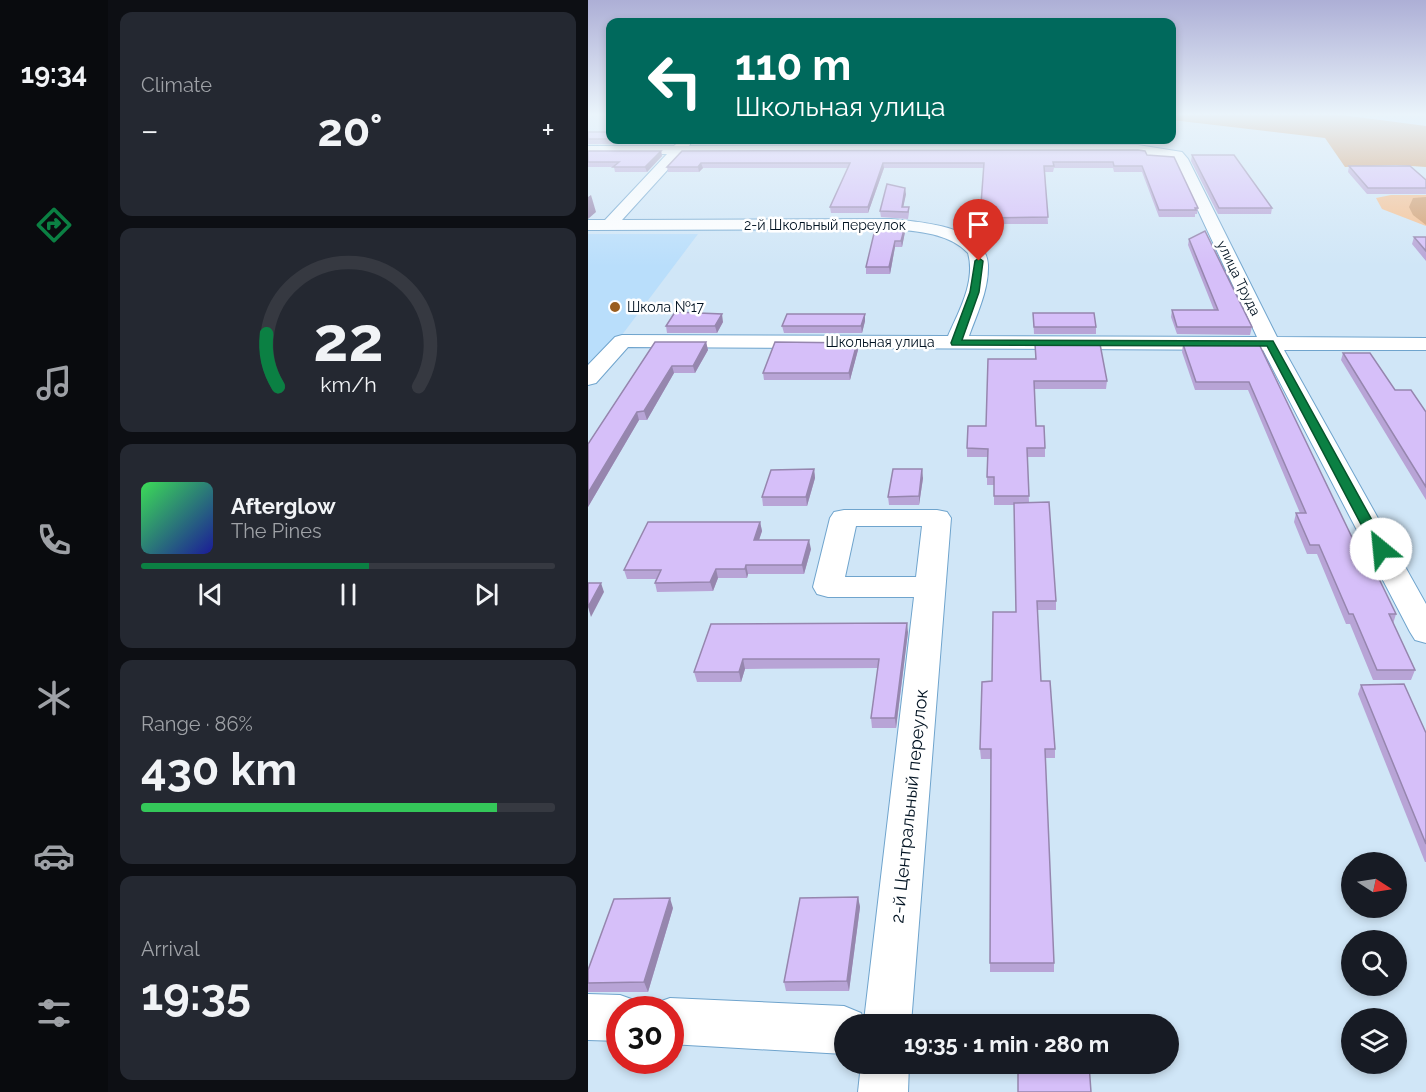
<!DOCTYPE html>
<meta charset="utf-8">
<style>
:root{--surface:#171b24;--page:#242831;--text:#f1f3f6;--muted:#9ea1a6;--line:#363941;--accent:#0b8043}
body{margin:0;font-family:Raleway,sans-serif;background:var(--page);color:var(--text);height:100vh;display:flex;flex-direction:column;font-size:22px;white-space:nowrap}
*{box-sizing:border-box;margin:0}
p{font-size:20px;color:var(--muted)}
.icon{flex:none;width:33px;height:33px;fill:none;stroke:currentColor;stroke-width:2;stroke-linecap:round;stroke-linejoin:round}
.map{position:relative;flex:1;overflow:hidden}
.sheet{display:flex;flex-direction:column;gap:12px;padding:12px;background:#0d0f14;width:480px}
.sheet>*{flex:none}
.top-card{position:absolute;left:18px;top:18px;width:570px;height:126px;border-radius:12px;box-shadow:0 3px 9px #0003;background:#00695c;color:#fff;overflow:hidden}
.needle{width:39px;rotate:102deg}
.buttons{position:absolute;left:753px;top:852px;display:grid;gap:12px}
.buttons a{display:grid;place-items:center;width:66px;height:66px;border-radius:50%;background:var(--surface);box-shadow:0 3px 9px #0003;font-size:30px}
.speed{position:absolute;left:18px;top:996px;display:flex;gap:12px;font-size:30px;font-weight:700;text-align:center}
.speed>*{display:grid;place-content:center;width:78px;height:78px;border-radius:50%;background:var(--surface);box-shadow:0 3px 9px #0003;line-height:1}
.speed .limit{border:9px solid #d22;background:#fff;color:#111}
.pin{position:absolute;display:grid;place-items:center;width:51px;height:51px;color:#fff;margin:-62px -26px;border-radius:50% 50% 50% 0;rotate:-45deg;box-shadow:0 0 6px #0007}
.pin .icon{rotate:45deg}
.me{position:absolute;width:66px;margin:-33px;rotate:332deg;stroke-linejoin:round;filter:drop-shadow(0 0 4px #0008)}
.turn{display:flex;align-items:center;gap:21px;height:126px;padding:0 30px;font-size:27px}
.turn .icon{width:78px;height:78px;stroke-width:2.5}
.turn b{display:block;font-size:42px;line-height:51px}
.big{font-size:45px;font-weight:700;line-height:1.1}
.sheet .card{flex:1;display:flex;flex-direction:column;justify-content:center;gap:9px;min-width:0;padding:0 21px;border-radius:12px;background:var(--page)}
.sheet .dial{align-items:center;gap:0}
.dial svg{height:156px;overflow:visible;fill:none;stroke:var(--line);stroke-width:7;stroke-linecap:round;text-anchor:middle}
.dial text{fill:var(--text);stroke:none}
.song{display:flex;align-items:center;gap:18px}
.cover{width:72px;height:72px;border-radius:9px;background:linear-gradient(135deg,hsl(130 70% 55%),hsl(240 70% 35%))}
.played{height:6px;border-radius:3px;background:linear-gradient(90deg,var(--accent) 55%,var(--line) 55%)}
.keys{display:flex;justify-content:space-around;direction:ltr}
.heat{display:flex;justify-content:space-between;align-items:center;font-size:33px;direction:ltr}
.charge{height:9px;border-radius:4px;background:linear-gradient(90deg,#34c759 86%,var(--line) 0)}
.trip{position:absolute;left:246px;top:1014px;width:345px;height:60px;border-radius:30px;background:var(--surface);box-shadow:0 3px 9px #0003;font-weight:700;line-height:60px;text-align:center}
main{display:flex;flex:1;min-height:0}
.tab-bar{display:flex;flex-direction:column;width:108px;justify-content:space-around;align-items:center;background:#090b0e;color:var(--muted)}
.tab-bar .icon{width:42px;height:42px}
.tab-bar .active{color:var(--accent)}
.tab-bar b{font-size:27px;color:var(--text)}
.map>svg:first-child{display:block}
.built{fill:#b9defb}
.green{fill:#f7bf8e}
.forest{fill:#d39b69}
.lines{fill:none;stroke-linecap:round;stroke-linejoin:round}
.minor-casing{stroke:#6fa4cd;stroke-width:2}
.minor{fill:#fff;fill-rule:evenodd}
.wall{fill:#b8a4d6}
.shaded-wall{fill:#9686ae}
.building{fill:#d6bff9;stroke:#9686ae;stroke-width:1.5}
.route{fill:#0b8043;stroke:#07532c;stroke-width:1.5}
.poi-dot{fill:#995d1f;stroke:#fff;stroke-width:2}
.labels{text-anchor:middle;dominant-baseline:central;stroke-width:5;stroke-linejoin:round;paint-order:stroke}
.far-street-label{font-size:14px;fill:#001221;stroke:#fff}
.far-poi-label{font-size:14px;fill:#001221;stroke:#fff;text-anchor:start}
.near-street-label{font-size:18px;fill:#001221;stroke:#fff}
</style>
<main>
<nav class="tab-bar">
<b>19:34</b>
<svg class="icon active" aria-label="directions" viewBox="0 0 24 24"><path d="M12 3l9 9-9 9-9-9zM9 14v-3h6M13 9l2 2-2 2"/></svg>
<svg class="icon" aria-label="music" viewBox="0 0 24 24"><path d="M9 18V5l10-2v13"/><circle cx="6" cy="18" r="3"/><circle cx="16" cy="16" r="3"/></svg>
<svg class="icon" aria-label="phone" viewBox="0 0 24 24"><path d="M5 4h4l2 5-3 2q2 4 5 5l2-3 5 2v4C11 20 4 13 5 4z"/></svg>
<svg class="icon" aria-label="climate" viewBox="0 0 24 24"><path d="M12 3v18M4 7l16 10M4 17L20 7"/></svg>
<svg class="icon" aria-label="car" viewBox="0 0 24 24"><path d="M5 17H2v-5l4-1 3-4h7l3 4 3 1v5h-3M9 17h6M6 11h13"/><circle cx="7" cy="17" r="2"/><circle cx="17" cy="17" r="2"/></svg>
<svg class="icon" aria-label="filters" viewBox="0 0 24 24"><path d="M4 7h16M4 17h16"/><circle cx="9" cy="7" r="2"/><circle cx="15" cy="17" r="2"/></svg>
</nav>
<section class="sheet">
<div class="card"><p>Climate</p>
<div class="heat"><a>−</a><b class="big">20°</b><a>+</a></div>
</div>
<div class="card dial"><svg viewBox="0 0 100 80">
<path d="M14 69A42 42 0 1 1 86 69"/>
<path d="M14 69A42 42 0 0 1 8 42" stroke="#0b8043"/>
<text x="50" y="56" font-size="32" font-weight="700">22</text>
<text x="50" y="72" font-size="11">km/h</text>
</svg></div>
<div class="card">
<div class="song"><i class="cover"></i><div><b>Afterglow</b><p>The Pines</p></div></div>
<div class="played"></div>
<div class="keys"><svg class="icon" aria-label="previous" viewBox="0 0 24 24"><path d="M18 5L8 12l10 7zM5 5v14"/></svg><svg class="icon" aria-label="pause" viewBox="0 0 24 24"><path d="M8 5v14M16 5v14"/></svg><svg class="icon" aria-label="next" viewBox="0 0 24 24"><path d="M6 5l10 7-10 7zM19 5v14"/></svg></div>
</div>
<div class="card"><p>Range · 86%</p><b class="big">430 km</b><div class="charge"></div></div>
<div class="card"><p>Arrival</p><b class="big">19:35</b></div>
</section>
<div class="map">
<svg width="838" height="1092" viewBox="0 0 838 1092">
<rect width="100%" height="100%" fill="#d0e6f7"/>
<polygon class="built" points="0,234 110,234 0,380"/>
<polygon class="green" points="803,195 838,195 838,226 794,209 788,198"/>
<g class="forest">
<polygon points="584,114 746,114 838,126 838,167 808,165 757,167 737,138 584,120"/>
<polygon points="838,197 838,225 825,215 821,207 825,198"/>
</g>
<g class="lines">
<defs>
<g id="minor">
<path d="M 92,140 L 105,140 L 101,146 L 550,145 L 594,152 L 600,159 L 689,337 L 838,338 L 838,350 L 696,350 L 838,604 L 838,643 L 827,640 L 822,632 L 675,350 L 40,347 L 8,383 L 0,385 L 0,365 L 27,337 L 34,335 L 360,336 C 371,311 388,281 380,253 C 361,233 329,231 303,229 L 0,230 L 0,220 L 17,220 L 79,154 L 0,154 L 0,146 L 86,146 ZM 550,153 L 587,161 L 669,337 L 381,336 C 389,314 401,289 400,265 C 398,226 332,222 303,219 L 34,220 L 94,154 Z"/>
<path d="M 256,510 L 349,510 L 359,512 L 363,518 L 323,1024 L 256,1024 L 256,1054 L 82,1044 L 82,1010 L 63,1010 L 65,1004 L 82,998 L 256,1006 L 273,1013 L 276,1021 L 326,597 L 240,597 L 229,594 L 225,587 L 242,518 L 246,512 ZM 268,526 L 334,526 L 328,577 L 257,577 Z"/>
<polygon points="0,994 32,995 49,1001 52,1010 32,1010 32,1041 0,1040"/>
<polygon points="273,1064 321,1064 320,1092 270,1092"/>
</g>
</defs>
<use href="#minor" class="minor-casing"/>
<use href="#minor" class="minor"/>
</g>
<g class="wall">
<polygon points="0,132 22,132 22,140 90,140 85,144 0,144"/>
<polygon points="104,140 551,140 550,143 105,144"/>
<polygon points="0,151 73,151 74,156 59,172 27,172 26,167 0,167"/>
<polygon points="94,151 559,155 610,208 609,214 607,214 607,217 571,217 554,172 526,172 525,168 466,168 465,172 457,172 460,224 392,224 396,168 296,168 280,213 243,213 242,207 260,168 115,168 111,172 80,172 79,167"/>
<polygon points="604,155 684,208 683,214 630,214 603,161"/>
<polygon points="761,166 838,180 838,194 779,194 760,172"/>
<polygon points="318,194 315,207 321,207 321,213 320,219 293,217 292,211"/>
<polygon points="317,226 317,232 314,247 307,247 302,274 278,274 278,267"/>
<polygon points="826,237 838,237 838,261 824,244"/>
<polygon points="601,239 664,327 662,335 589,334 583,317 584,310 626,310 600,245"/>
<polygon points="445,313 508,327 508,334 446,334"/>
<polygon points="277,314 277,321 274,333 196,333 194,326"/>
<polygon points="135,322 129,333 79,333 78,326"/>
<polygon points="67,342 118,342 120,350 107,373 86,373 59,420 51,420 0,507 0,444"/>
<polygon points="447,344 519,381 518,389 446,389 448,426 457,448 457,457 439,457 441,502 468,601 468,610 449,610 453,681 467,749 467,758 457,758 466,963 466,972 402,972 403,759 393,759 392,749 404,681 428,612 426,505 406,505 406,485 399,485 399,457 379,457 379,448 398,426 447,359"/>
<polygon points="595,344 671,344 772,554 808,614 805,624 827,670 823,680 785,680 762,624 758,624 729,554 719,554 706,522 708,513 712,513 660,390 607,390 594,352"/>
<polygon points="270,350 262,380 176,380 175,373"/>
<polygon points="755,353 838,412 838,500 753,360"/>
<polygon points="226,469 227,478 219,506 175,506 174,497"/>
<polygon points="335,478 331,505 301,505 300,497"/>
<polygon points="172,522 174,531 171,540 223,549 216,574 160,574 159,578 130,578 125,591 69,592 67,583 68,579 39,579 36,570"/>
<polygon points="123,624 320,632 308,728 284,728 283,718 290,668 157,669 153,682 109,682 106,672"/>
<polygon points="773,685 838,733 838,862 837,862 770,694"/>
<polygon points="270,897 272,907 261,991 198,991 196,982"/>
<polygon points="85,908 60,992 0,992 0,983"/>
</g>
<g class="shaded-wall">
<polygon points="84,140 90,140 85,144"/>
<polygon points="73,151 74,156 59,172 57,167"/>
<polygon points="113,163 115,168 111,172 110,167"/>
<polygon points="295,163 296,168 280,213 280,207"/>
<polygon points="317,188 318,194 314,213 314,207"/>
<polygon points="3,195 8,212 0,219 0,197"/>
<polygon points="317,226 317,232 314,247 313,241"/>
<polygon points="307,241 307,247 302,274 301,267"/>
<polygon points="134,314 135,322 129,333 127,326"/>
<polygon points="277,314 277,321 274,333 273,326"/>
<polygon points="118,342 120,350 107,373 105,366"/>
<polygon points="269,343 270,350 262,380 261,373"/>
<polygon points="84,366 86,373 59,420 56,411"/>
<polygon points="49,412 51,420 0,507 0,493"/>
<polygon points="226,469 227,478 219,506 218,497"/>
<polygon points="334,469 335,478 331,505 331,496"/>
<polygon points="172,522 174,531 168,549 166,540"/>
<polygon points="221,540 223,549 216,574 214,565"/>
<polygon points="158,565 160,574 159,578 157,569"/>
<polygon points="128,569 130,578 125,591 122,582"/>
<polygon points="13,583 16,592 3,617 0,607"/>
<polygon points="319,623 320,632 308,728 307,718"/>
<polygon points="155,659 157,669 153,682 151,672"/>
<polygon points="270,897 272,907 261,991 259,981"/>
<polygon points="82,898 85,908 60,992 56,982"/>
</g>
<g class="building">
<rect x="0" y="132" width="22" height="7"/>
<polygon points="550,150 557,151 559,155 586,157 610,208 607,208 608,210 571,210 554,166 526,166 525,162 465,162 466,166 456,166 460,217 392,218 396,163 295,163 280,207 242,207 262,163 113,163 110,167 79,167 94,151"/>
<polygon points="0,151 73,151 57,167 25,167 31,162 0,162"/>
<polygon points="604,155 646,155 684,208 631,208"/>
<polygon points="761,166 822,166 838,180 838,188 780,188"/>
<polygon points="299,184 317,188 314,207 321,207 320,212 292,211"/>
<polygon points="288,225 317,226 313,241 307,241 301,267 278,267"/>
<polygon points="617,231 664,327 589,327 584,310 630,310 601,239"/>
<polygon points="826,237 838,237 838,251"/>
<polygon points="87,312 134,314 127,326 78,326"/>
<polygon points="445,313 506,313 508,327 446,327"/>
<polygon points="199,314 277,314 273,326 194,326"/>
<polygon points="67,342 118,342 105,366 84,366 56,411 49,412 0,493 0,444"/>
<polygon points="187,342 269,343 261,373 175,373"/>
<polygon points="447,344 512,344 519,381 446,381 448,426 456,426 457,448 439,448 441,496 406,496 406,477 399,477 400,449 379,448 380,426 398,426 400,359 448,359"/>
<polygon points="595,344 671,344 772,554 779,554 808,614 801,614 827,670 789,670 765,614 761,614 731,545 722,545 708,513 718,513 661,382 608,382"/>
<polygon points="755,353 782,353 807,390 823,390 838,412 838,487"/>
<polygon points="226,469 218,497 174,497 183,470"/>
<polygon points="305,469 334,469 331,496 300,497"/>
<polygon points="461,502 468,601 449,601 453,681 462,681 467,749 457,749 466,963 402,963 403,749 392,749 394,682 404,681 405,612 428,612 426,503"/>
<polygon points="60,522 172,522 166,540 221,540 214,565 158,565 157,569 128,569 122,582 67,583 73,570 36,570"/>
<polygon points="0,583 13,583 0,607"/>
<polygon points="319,623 307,718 283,718 291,659 155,659 151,672 106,672 123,624"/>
<polygon points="816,684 838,733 838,844 773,685"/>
<polygon points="270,897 259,981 196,982 212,898"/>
<polygon points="82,898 56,982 0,983 0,970 26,899"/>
<rect x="429" y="1018" width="69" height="6"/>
<polygon points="430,1064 501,1064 503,1092 430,1092"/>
</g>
<linearGradient id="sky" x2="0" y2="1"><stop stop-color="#adafd6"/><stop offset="0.43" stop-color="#eaf4fb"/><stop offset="1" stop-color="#eaf4fb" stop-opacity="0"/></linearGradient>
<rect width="838" height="266" fill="url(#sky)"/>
<polygon class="route" points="391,258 395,261 391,292 374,340 685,341 800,549 798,552 793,553 786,549 679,346 364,345 363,343 382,292 387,261"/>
<circle class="poi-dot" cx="27" cy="307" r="6"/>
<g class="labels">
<g class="far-street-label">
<text x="237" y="225">2-й Школьный переулок</text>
<text transform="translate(651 278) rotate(64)">улица Труда</text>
<text x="292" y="342">Школьная улица</text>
</g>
<g class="far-poi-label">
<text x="39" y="307">Школа №17</text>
</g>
<g class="near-street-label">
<text transform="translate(321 806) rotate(-84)">2-й Центральный переулок</text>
</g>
</g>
</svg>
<div class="buttons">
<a><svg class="needle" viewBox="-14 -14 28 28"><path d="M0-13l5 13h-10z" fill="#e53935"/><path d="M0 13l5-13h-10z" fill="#9ea1a6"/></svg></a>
<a><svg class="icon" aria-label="search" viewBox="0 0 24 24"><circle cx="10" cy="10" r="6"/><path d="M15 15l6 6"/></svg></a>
<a><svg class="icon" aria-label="layers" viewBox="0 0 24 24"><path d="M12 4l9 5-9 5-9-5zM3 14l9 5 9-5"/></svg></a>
</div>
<div class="speed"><div class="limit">30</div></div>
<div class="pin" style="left:391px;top:261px;background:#d93025"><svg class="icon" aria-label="arrive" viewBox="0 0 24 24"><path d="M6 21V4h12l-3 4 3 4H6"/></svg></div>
<svg class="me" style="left:793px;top:549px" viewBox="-20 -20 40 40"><circle r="19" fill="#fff"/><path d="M0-13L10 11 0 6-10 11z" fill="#0b8043"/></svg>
<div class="trip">19:35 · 1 min · 280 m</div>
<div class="top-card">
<div class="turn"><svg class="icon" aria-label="left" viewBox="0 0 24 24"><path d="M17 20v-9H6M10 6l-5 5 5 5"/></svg><div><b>110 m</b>Школьная улица</div></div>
</div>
</div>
</main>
